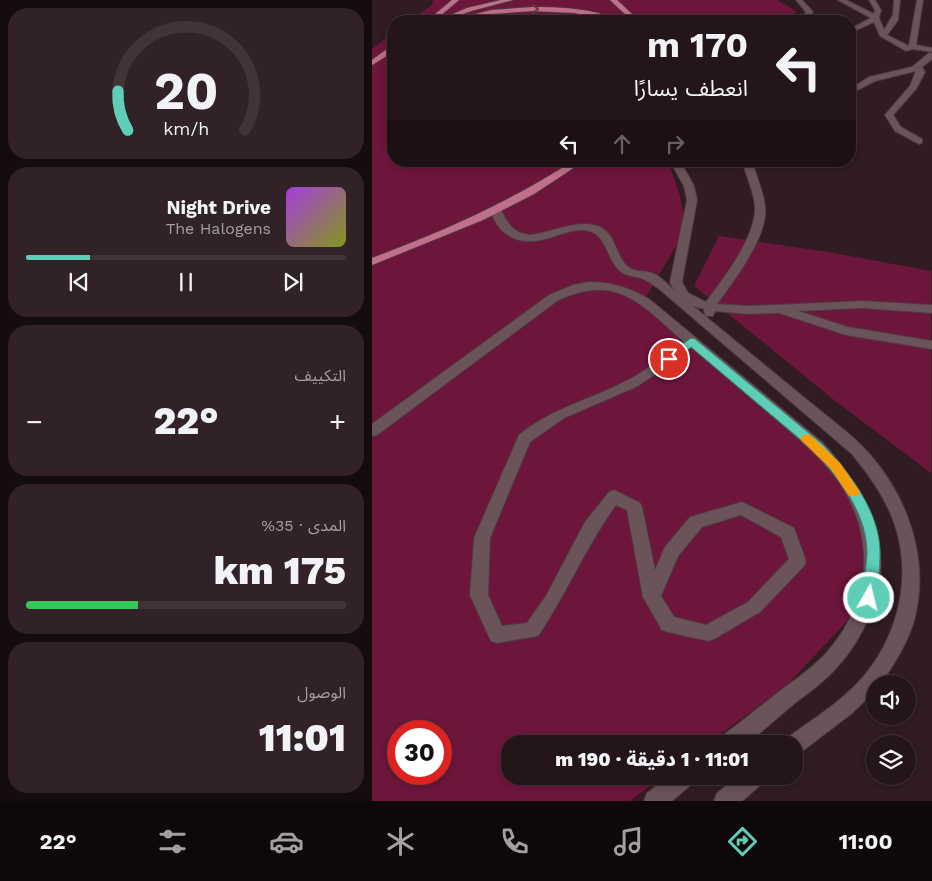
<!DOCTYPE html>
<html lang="ar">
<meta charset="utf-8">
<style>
:root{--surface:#24151a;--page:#302227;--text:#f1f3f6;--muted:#a39fa2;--line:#413439;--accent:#5eceb7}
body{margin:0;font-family:"Work Sans","Noto Sans Arabic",sans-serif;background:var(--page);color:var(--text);direction:rtl;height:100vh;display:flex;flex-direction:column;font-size:19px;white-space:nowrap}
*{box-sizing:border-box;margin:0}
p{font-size:16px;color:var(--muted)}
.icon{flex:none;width:28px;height:28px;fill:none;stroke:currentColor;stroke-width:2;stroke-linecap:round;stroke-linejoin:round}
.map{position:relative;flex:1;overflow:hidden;direction:ltr}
.side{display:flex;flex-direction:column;gap:8px;padding:8px;background:#140c0e;width:372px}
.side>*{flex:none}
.guide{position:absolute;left:15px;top:15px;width:469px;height:152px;border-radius:20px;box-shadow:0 2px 8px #0003,0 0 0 1px var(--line);direction:rtl;background:#24151a;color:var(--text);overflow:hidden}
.controls{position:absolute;left:494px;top:675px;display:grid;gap:10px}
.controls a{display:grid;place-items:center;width:50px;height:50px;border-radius:50%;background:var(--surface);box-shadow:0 2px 8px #0003,0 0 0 1px var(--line);font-size:25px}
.speed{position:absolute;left:15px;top:720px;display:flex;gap:10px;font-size:25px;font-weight:700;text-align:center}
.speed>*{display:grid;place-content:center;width:65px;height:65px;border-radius:50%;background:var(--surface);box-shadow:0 2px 8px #0003,0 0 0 1px var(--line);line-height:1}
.speed .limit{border:8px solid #d22;background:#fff;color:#111}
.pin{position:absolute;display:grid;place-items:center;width:42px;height:42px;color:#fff;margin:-21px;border:2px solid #fff;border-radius:50%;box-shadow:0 1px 5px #0007}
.me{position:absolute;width:55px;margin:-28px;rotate:8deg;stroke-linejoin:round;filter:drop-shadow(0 0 4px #0008)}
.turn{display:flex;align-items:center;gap:18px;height:105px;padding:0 25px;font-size:22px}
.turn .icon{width:65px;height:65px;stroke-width:2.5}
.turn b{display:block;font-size:35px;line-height:42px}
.lanes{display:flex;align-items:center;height:48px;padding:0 25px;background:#0003;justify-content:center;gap:25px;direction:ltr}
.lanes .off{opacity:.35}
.big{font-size:38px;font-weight:800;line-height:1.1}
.side .tile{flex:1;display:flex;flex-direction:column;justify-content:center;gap:8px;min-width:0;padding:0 18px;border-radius:20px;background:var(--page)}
.side .dial{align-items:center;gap:0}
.dial svg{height:130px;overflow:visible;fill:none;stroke:var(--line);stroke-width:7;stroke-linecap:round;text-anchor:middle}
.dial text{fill:var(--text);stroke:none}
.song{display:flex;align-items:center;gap:15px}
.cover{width:60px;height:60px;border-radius:8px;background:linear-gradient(135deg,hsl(280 70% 55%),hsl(70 70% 35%))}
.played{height:5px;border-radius:2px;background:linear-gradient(90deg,var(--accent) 20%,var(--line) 20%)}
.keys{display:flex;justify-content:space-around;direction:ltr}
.heat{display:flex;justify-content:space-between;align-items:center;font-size:28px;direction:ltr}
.charge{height:8px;border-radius:4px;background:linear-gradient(90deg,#34c759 35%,var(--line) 0)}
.trip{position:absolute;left:129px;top:735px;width:302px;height:50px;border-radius:20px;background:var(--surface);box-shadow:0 2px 8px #0003,0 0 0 1px var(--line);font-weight:800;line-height:50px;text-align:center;direction:rtl}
.menu{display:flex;height:80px;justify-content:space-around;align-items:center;background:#0e080a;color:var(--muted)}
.menu .icon{width:35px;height:35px}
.menu .on{color:var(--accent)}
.menu b{font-size:22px;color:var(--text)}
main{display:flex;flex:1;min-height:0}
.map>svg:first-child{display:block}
.green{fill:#6e153c;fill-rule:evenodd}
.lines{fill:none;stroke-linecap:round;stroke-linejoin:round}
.minor-casing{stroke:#4b3b40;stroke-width:2}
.primary-casing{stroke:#4b3b40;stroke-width:2}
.minor{fill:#6b535a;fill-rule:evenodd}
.primary{fill:#c16f8b;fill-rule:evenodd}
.oneway{stroke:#643747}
.route{fill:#5eceb7;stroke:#3d8677}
.slow{fill:#f59e0b}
</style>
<main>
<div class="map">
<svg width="560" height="801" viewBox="0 0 560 801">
<rect width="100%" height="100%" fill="#301c22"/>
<g class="green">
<polygon points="61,0 405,0 424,11 420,21 37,21 60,5"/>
<path d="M 21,33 L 21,161 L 296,161 L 308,196 L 314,229 L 271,302 L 456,457 L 507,544 L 493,602 L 415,685 L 335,744 L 138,744 L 138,776 L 291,776 L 258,801 L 0,801 L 0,49 ZM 26,731 L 69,731 L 69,774 L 26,774 Z"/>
<polygon points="347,236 456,252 559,271 559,473 462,400 322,286"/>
</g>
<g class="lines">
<defs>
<g id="minor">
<polygon points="424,0 430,0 441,12 433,21 427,21 434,12"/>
<polygon points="466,0 474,0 502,14 503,10 497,0 503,0 509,10 507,18 512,30 521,15 522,0 528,0 526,20 515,35 537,46 545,0 551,0 544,45 560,48 560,52 541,49 534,51 508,36 502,22 478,33 478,29 499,18"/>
<polygon points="557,53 560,53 560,59 550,67 553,72 544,89 521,115 529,127 550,139 550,143 547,144 523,131 513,115 538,86 544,71 503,81 478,94 478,89 497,77 540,67"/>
<path d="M 298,161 L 308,161 L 322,186 L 325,200 L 310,282 L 316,293 L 334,302 C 351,279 385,236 383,206 C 382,192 374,175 370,161 L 380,161 C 384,175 391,191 393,206 C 397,235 362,281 345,304 L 376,306 L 490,301 L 560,305 L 560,313 L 490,308 L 426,311 L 476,327 L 560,341 L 560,349 L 474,335 L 407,313 L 376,314 L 343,311 L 341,316 L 333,316 C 365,342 397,369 429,395 C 449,412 472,428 490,446 C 535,492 560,561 541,624 C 534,646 521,665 509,684 L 502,684 L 502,692 L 479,714 L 429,752 L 422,755 L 422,744 L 412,744 L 415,738 C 441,719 471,701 492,676 C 532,628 543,560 514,504 C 505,486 493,470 480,454 L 286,288 C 282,286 278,282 273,280 C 264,275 254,278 246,269 C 236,259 234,238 220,232 C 197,222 169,252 139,237 C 128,231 122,222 119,210 L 124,207 L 128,208 C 135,222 139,232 157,235 C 179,234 215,213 235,232 C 244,241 245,256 254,265 C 263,274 273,269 282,274 C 289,277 296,285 302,290 L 298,282 L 315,200 L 312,186 ZM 321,306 L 332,309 L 333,316 Z"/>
<path d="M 216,282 C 239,281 258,288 277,299 L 451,443 C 495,493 526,548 498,615 C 490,633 480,651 466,666 C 454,680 438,692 423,703 C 413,711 381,740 373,744 C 366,746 353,744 346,744 L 349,737 C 370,721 391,704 412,688 C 427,677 443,666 456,651 C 502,598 504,530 461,474 C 443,452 422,435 400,416 C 373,393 346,370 319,347 L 290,370 L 264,387 L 192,418 L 158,442 L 118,538 L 116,595 L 130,626 L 155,623 L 174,596 L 213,522 L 237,492 L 242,490 L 268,503 L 270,507 L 283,570 L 293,547 L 318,517 L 370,502 L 422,528 L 434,561 L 432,566 L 388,612 L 342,639 L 336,641 L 296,632 L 290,630 L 271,597 L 255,510 L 244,505 C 214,546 195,593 166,636 L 125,643 L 119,641 L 98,595 L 102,538 L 147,435 C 176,411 210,402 244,386 C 269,375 290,358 311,341 C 269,304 244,272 185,301 L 5,435 L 0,436 L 0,424 L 177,295 L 201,285 ZM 369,515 L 409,537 L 417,559 L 376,602 L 334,625 L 302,617 L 289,596 L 306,556 L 330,527 Z"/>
<polygon points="297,776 324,776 321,783 300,801 272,801 275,793"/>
<polygon points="367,776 394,776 391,783 370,801 342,801 345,793"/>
</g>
<g id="primary">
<polygon points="80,0 87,0 62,21 55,21"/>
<polygon points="129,0 141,0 99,11 72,21 64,21 95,8"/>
<polygon points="238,0 245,0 260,14 264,21 258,21 255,16"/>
<path d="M 161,7 C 185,7 225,8 245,21 L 236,21 L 203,13 L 161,11 L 119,14 L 87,21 L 77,21 L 119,10 Z"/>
<polygon points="18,47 21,47 21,52 0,65 0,60"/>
<path d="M 201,161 L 212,161 L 162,194 L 111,220 L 0,265 L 0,258 C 70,232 138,202 201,161 Z"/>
</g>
</defs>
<use href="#minor" class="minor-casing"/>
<use href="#primary" class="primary-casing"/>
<use href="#minor" class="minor"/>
<use href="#primary" class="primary"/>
</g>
<defs><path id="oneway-chevron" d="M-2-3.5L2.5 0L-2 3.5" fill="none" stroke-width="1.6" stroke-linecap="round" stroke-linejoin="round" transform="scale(1.25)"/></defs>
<use class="oneway" href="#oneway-chevron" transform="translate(163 9) rotate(-1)"/>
<path class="route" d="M 319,338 L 323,339 L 450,444 C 478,473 509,513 508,555 C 508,570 506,584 504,598 L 502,603 L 497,604 L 492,603 L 490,598 C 491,584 494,570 495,555 C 496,515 468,478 441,450 L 319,347 L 301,362 L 293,362 L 292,359 L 293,357 Z"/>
<polygon class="slow" points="434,434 438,435 468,463 488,492 486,496 477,496 459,469 430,441 428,438"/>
</svg>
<div class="controls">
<a><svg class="icon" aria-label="sound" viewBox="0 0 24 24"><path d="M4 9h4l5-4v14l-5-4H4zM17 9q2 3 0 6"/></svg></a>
<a><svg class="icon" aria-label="layers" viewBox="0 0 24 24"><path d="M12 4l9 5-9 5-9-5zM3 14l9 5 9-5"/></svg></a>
</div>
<div class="speed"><div class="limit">30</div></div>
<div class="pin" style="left:297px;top:359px;background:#d93025"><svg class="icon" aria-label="arrive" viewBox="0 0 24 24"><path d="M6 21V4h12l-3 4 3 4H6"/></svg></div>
<svg class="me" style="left:497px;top:598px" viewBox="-20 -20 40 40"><circle r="17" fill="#5eceb7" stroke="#fff" stroke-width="3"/><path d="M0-11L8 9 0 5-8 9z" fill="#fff"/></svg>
<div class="trip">11:01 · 1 دقيقة · 190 m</div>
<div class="guide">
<div class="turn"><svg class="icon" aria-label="left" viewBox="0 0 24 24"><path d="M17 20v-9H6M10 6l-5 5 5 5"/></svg><div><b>170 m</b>انعطف يسارًا</div></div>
<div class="lanes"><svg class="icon" aria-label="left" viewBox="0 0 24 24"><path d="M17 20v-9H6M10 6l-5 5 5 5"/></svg><svg class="icon off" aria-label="ahead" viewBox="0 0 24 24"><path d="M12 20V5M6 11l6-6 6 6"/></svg><svg class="icon off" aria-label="right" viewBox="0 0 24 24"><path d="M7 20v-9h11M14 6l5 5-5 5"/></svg></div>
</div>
</div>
<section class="side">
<div class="tile dial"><svg viewBox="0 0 100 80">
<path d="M14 69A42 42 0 1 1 86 69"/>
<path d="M14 69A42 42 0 0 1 8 45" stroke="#5eceb7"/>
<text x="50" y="56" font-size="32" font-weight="700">20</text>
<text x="50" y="72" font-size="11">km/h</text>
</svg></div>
<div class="tile">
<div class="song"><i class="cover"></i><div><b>Night Drive</b><p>The Halogens</p></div></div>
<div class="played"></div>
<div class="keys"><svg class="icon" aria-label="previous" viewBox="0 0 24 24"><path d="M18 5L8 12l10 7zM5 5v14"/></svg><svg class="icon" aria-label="pause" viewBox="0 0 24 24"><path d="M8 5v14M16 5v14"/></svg><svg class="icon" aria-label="next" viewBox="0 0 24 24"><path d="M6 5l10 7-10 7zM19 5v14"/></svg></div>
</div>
<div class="tile"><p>التكييف</p>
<div class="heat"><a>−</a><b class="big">22°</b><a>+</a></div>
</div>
<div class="tile"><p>المدى · 35%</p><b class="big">175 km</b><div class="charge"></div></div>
<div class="tile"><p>الوصول</p><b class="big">11:01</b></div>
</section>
</main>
<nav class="menu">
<b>11:00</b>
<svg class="icon on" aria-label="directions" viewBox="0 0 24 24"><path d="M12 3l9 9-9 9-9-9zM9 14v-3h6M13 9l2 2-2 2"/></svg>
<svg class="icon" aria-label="music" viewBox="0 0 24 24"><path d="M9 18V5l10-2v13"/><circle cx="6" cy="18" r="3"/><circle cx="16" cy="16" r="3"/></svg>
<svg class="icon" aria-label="phone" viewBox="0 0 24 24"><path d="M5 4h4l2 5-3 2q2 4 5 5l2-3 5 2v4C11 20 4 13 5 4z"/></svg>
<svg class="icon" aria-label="climate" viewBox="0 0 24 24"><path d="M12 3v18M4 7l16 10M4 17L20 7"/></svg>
<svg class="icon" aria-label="car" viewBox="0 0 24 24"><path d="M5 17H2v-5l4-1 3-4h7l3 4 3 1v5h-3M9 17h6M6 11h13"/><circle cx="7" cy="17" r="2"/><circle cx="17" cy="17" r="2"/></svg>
<svg class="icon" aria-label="filters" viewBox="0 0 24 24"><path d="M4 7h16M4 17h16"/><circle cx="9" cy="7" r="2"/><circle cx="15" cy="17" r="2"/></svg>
<b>22°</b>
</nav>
